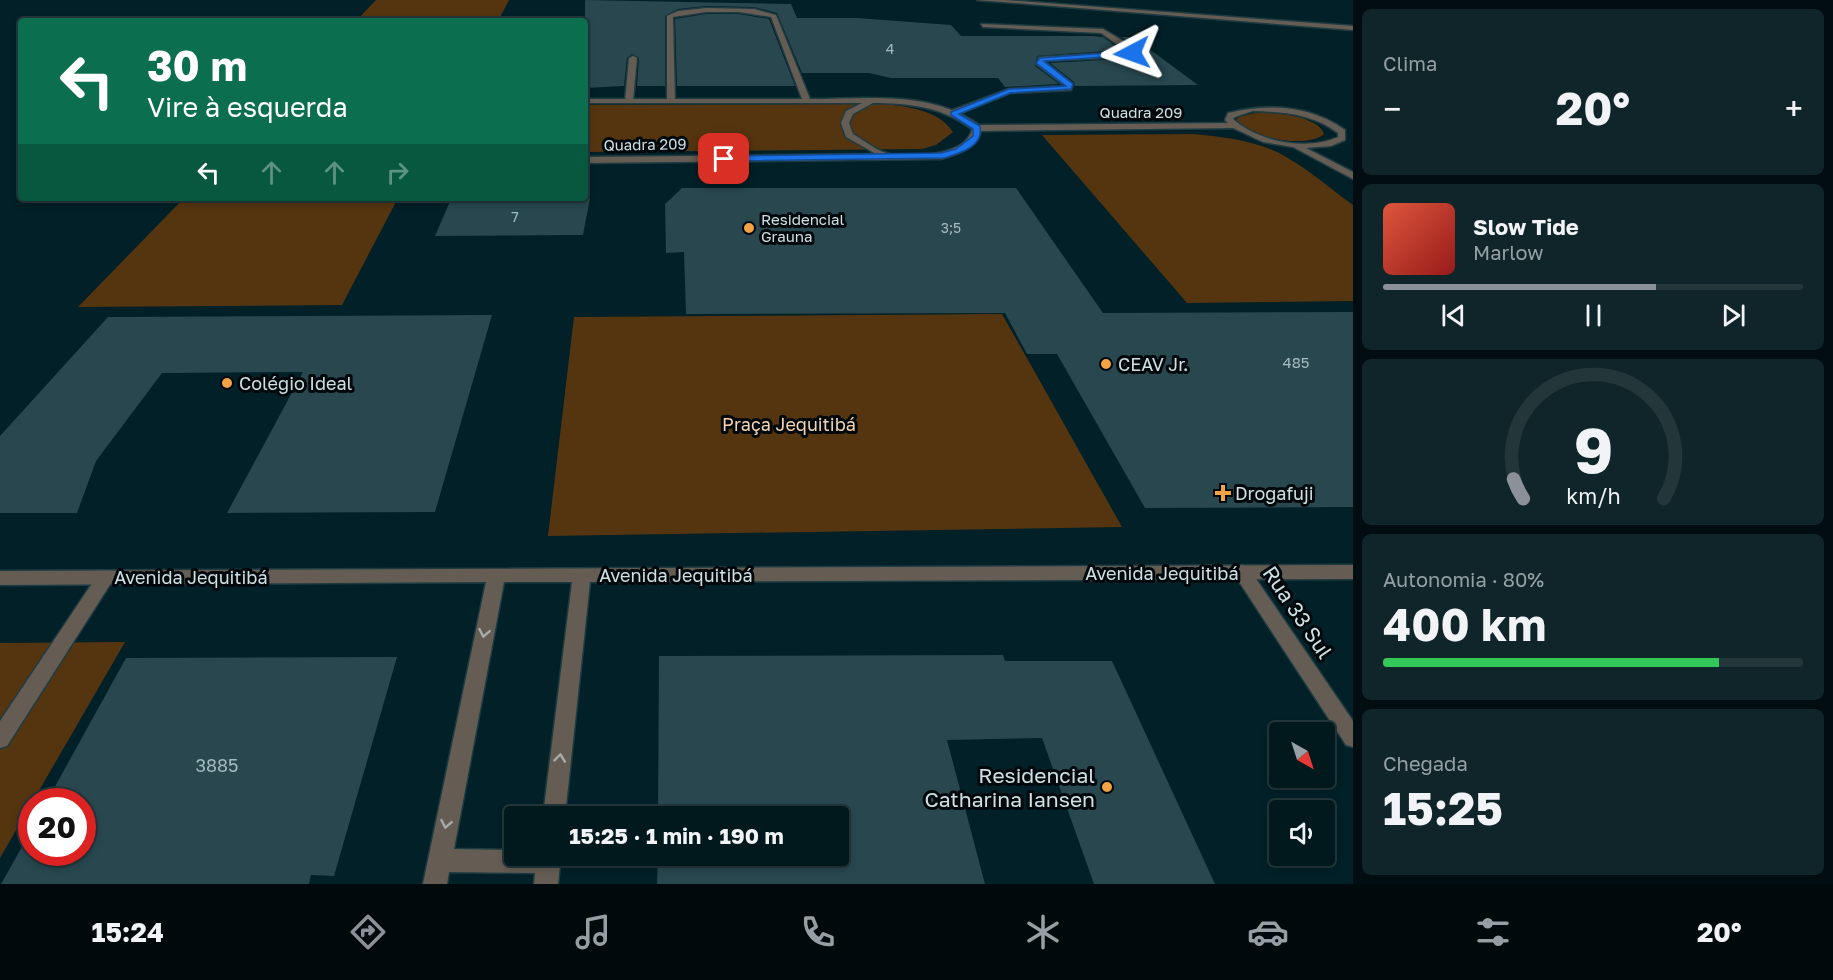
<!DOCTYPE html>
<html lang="pt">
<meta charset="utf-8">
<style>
:root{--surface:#01181d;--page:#0f252a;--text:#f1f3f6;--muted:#96a0a4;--line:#23373b;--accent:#8c9099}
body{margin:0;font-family:"Golos Text",sans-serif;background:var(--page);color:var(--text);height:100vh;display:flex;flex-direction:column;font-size:22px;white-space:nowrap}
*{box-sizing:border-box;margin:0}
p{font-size:20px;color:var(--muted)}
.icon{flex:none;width:33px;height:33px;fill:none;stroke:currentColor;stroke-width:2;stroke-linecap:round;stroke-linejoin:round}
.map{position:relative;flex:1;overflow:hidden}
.details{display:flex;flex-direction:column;gap:9px;padding:9px;background:#010d10;width:480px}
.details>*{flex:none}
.banner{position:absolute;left:18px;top:18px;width:570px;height:183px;border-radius:6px;box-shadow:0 3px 9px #0003,0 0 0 2px var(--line);background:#0b6e4f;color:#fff;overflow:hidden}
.needle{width:39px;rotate:141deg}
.fabs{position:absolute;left:1269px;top:722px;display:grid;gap:12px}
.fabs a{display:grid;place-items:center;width:66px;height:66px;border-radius:6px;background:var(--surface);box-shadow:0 3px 9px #0003,0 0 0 2px var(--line);font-size:30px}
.speed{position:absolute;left:18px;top:788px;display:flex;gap:12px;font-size:30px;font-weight:700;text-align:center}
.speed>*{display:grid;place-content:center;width:78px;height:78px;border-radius:50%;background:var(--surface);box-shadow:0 3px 9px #0003,0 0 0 2px var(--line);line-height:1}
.speed .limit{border:9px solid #d22;background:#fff;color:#111}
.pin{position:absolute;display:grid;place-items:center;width:51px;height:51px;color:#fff;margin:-26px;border-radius:12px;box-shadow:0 3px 9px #0006}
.me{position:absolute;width:66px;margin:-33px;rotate:266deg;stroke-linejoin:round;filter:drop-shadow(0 0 4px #0008)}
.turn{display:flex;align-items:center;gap:21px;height:126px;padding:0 30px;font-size:27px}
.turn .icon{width:78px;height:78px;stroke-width:2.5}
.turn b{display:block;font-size:42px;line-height:51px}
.lanes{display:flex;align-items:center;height:57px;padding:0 30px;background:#0003;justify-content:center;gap:30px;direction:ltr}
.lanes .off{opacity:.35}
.big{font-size:45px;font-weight:700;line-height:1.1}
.details .widget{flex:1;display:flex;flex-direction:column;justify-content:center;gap:9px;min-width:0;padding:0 21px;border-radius:9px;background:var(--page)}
.details .dial{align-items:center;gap:0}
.dial svg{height:156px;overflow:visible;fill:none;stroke:var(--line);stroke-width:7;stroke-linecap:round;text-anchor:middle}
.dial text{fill:var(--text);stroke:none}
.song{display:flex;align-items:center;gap:18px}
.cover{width:72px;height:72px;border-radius:9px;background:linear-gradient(135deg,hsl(10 70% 55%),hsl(0 70% 35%))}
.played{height:6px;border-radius:3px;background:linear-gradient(90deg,var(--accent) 65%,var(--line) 65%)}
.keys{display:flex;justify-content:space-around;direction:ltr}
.heat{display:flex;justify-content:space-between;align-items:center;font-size:33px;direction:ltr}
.charge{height:9px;border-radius:4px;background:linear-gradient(90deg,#34c759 80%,var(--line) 0)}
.trip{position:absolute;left:504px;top:806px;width:345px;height:60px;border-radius:6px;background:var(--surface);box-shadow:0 3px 9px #0003,0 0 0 2px var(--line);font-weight:700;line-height:60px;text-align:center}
.menu{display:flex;height:96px;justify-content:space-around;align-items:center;background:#000a0c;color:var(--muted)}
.menu .icon{width:42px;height:42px}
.menu .selected{color:var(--accent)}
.menu b{font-size:27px;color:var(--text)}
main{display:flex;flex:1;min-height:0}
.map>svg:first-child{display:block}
.green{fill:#553510}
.building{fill:#28474f}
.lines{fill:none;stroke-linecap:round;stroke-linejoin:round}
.service-casing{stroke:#1e3b42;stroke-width:3}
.minor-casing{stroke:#1e3b42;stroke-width:3}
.tertiary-casing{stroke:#1e3b42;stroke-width:3}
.service{fill:#655d54;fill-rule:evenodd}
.minor{fill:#655d54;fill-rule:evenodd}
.tertiary{fill:#655d54;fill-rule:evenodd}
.oneway{stroke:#a5acab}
.route{fill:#1a73e8;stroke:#114b97;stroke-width:1.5}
.poi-dot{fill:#f4a344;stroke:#01080b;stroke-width:2}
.labels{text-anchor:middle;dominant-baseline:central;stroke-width:6;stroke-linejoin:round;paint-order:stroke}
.far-number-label{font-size:14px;fill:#a5bac0}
.far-street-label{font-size:15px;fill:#cfe0e5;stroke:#01080b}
.far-poi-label{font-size:15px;fill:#cfe0e5;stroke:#01080b;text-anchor:start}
.number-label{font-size:15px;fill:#a5bac0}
.poi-label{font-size:18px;fill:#cfe0e5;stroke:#01080b;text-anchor:start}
.park-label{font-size:18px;fill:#f4d3b2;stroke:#01080b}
.street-label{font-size:18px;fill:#cfe0e5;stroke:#01080b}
.near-number-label{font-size:18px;fill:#a5bac0}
.near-street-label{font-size:21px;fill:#cfe0e5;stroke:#01080b}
.near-poi-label{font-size:21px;fill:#cfe0e5;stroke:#01080b;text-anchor:end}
</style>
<main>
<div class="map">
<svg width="1353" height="884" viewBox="0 0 1353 884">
<rect width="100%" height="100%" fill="#012027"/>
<g class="green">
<polygon points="376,0 509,0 498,21 356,21"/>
<path d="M 885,104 C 910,107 938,110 953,132 L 936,145 L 922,149 L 585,152 L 585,105 Z"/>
<path d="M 1255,113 C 1272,112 1317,115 1324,134 C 1308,149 1248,138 1236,120 L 1239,117 Z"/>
<path d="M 1193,134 C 1226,137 1260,141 1288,158 C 1311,171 1332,190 1353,205 L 1353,301 L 1187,303 L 1042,135 Z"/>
<polygon points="184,198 398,198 342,305 78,307"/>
<polygon points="1002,314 1122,527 548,536 574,317"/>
<polygon points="125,642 0,858 0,643"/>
</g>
<g class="building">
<polygon points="585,0 791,4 797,18 857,18 951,25 961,36 1092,36 1103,37 1121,50 1037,56 1035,66 1059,84 1005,87 998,78 891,78 869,73 802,73 777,13 754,7 706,6 678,9 665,16 665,86 637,86 639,58 632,54 627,58 624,86 585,88"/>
<polygon points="706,14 739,14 769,19 795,86 677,86 675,19"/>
<polygon points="1121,37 1133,37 1198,85 1075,86 1074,82 1050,63 1122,59 1138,54 1136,46"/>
<polygon points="682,188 1016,188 1103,313 1353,312 1353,507 1145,508 1057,354 1027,354 1005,313 686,314 684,252 666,253 665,204"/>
<polygon points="509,198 590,198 583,235 435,236 451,199"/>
<polygon points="492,315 435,512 227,513 303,372 162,373 96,461 77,513 0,513 0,436 108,317"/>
<polygon points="1003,655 1005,661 1112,661 1215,884 1094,884 1042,738 947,740 985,884 657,884 658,855 838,855 838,816 658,816 659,656"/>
<polygon points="397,657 334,876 311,875 309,884 1,884 32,829 32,852 82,852 82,801 47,801 126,658"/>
</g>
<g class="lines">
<defs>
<g id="service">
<polygon points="977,0 1005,0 1353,26 1353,30"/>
<polygon points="981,24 1103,29 1135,48 1136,53 1122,57 1044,61 1073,84 1071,90 1010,93 956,115 950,115 950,111 1009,89 1065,86 1036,64 1039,57 1128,52 1101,33 983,27"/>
<polygon points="633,56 637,58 633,101 629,103 625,101 629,58"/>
<polygon points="105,571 111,573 114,578 111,583 7,746 0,748 0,721 99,573"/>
</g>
<g id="minor">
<path d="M 706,8 L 754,9 L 776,15 L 810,99 C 867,99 931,90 979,125 L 1228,123 L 1225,120 L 1228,113 C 1267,103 1311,105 1345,130 L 1345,140 L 1331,146 L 1306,148 L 1353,172 L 1353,179 L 1293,147 L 1263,142 L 1233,128 L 981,131 C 976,149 958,154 941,159 L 585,163 L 585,157 L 876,154 L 846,137 L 841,123 L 846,111 L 862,103 L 585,103 L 585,99 L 667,99 L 667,16 L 678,11 ZM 739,12 L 771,17 L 802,99 L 675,99 L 673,17 L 706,12 ZM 873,103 C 909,103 943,107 972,129 C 967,156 912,158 890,154 C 878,152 864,140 853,134 L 849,123 L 853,114 ZM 1253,111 C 1284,112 1313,114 1338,133 L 1338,137 C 1307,151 1259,142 1233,119 L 1235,117 Z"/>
<polygon points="1242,565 1248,567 1353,721 1353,747 1346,745 1236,577 1233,572 1236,567"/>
</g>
<polygon id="tertiary" points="1353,565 1353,579 590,582 565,816 543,816 572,582 504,582 454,849 514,850 514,855 561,855 558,884 534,884 535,873 449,872 447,884 423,884 486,582 0,585 0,571"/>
</defs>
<use href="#service" class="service-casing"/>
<use href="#minor" class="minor-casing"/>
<use href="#tertiary" class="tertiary-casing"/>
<use href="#service" class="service"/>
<use href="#minor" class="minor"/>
<use href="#tertiary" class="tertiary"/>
</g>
<defs><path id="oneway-chevron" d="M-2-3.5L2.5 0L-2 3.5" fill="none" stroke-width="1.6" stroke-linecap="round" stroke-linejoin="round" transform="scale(1.5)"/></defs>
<g class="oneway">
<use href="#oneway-chevron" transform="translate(484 633) rotate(101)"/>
<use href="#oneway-chevron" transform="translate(560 758) rotate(-83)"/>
<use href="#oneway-chevron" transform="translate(446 824) rotate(101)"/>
</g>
<path class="route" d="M 1132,51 L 1134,55 L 1044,61 L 1073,84 L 1071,89 L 1010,93 L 959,114 L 980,126 C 984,147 960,153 944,158 L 724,161 L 720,159 L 724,156 L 941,153 L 956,149 L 973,136 L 973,129 L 951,115 L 951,112 L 1009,89 L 1066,86 L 1036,63 L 1040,58 Z"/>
<g class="poi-dot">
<circle cx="749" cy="228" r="6"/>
<circle cx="1106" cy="364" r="6"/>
<circle cx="227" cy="383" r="6"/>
<path d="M1220 484h6v6h6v6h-6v6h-6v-6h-6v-6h6z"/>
<circle cx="1107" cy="787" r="6"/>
</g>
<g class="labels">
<g class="far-number-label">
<text x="890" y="48">4</text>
<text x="515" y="216">7</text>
<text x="951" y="227">3;5</text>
</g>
<g class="far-street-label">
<text x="1141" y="112">Quadra 209</text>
<text transform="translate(645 144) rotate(-1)">Quadra 209</text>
</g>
<g class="far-poi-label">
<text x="761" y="219">Residencial<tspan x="761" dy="17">Grauna</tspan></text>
</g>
<g class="number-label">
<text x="1296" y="362">485</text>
</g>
<g class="poi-label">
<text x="1118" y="364">CEAV Jr.</text>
<text x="239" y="383">Colégio Ideal</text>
<text x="1235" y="493">Drogafuji</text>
</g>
<g class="park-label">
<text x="789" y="424">Praça Jequitibá</text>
</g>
<g class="street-label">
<text x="1162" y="573">Avenida Jequitibá</text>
<text x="676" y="575">Avenida Jequitibá</text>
<text x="191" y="577">Avenida Jequitibá</text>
</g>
<g class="near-number-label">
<text x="217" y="765">3885</text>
</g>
<g class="near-street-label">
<text transform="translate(1298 612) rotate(56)">Rua 33 Sul</text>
</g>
<g class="near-poi-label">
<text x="1095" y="775">Residencial<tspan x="1095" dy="24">Catharina Iansen</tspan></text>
</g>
</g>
</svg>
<div class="fabs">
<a><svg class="needle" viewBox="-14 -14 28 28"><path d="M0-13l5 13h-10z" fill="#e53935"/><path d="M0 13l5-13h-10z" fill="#96a0a4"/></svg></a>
<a><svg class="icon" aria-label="sound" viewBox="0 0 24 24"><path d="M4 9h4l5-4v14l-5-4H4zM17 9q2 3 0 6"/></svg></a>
</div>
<div class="speed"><div class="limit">20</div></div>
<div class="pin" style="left:724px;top:159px;background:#d93025"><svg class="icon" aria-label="arrive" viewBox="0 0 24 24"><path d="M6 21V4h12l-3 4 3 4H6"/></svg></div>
<svg class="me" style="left:1132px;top:53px" viewBox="-20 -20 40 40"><path d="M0-17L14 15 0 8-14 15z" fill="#1a73e8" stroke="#fff" stroke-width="4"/></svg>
<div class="trip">15:25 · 1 min · 190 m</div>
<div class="banner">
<div class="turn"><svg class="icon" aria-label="left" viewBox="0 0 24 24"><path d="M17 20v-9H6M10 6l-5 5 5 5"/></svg><div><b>30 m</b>Vire à esquerda</div></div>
<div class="lanes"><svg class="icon" aria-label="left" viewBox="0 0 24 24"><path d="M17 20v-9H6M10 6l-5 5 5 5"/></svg><svg class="icon off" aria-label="ahead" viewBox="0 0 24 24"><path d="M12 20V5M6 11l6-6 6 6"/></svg><svg class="icon off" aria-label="ahead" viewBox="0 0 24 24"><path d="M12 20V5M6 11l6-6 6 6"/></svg><svg class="icon off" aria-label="right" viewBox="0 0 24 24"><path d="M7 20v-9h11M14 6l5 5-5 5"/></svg></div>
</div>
</div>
<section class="details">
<div class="widget"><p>Clima</p>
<div class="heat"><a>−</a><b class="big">20°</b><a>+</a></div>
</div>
<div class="widget">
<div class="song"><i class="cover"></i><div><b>Slow Tide</b><p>Marlow</p></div></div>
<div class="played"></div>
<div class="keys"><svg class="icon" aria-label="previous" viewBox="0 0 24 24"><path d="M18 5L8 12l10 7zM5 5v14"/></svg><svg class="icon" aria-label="pause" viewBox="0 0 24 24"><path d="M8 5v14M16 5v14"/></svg><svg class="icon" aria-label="next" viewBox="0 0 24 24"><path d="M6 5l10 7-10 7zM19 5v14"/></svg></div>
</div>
<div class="widget dial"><svg viewBox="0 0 100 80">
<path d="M14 69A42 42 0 1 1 86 69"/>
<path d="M14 69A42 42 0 0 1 9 59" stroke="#8c9099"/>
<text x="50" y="56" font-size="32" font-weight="700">9</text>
<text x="50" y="72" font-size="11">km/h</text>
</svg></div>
<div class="widget"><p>Autonomia · 80%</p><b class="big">400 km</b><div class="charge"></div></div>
<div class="widget"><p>Chegada</p><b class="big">15:25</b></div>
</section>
</main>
<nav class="menu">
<b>15:24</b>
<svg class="icon selected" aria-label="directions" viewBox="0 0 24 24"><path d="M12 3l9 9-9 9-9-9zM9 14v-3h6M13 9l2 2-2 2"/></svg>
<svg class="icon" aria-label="music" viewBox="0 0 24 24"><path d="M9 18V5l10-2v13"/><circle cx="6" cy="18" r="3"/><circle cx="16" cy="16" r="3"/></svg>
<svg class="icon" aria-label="phone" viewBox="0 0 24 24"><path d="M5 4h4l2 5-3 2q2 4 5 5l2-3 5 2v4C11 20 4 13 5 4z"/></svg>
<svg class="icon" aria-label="climate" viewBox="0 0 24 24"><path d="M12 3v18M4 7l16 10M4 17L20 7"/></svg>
<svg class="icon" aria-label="car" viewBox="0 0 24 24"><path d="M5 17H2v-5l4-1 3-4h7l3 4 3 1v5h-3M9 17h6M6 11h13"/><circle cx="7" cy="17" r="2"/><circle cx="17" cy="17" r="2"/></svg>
<svg class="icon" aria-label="filters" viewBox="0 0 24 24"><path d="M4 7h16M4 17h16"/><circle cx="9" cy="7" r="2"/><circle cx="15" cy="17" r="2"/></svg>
<b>20°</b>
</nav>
